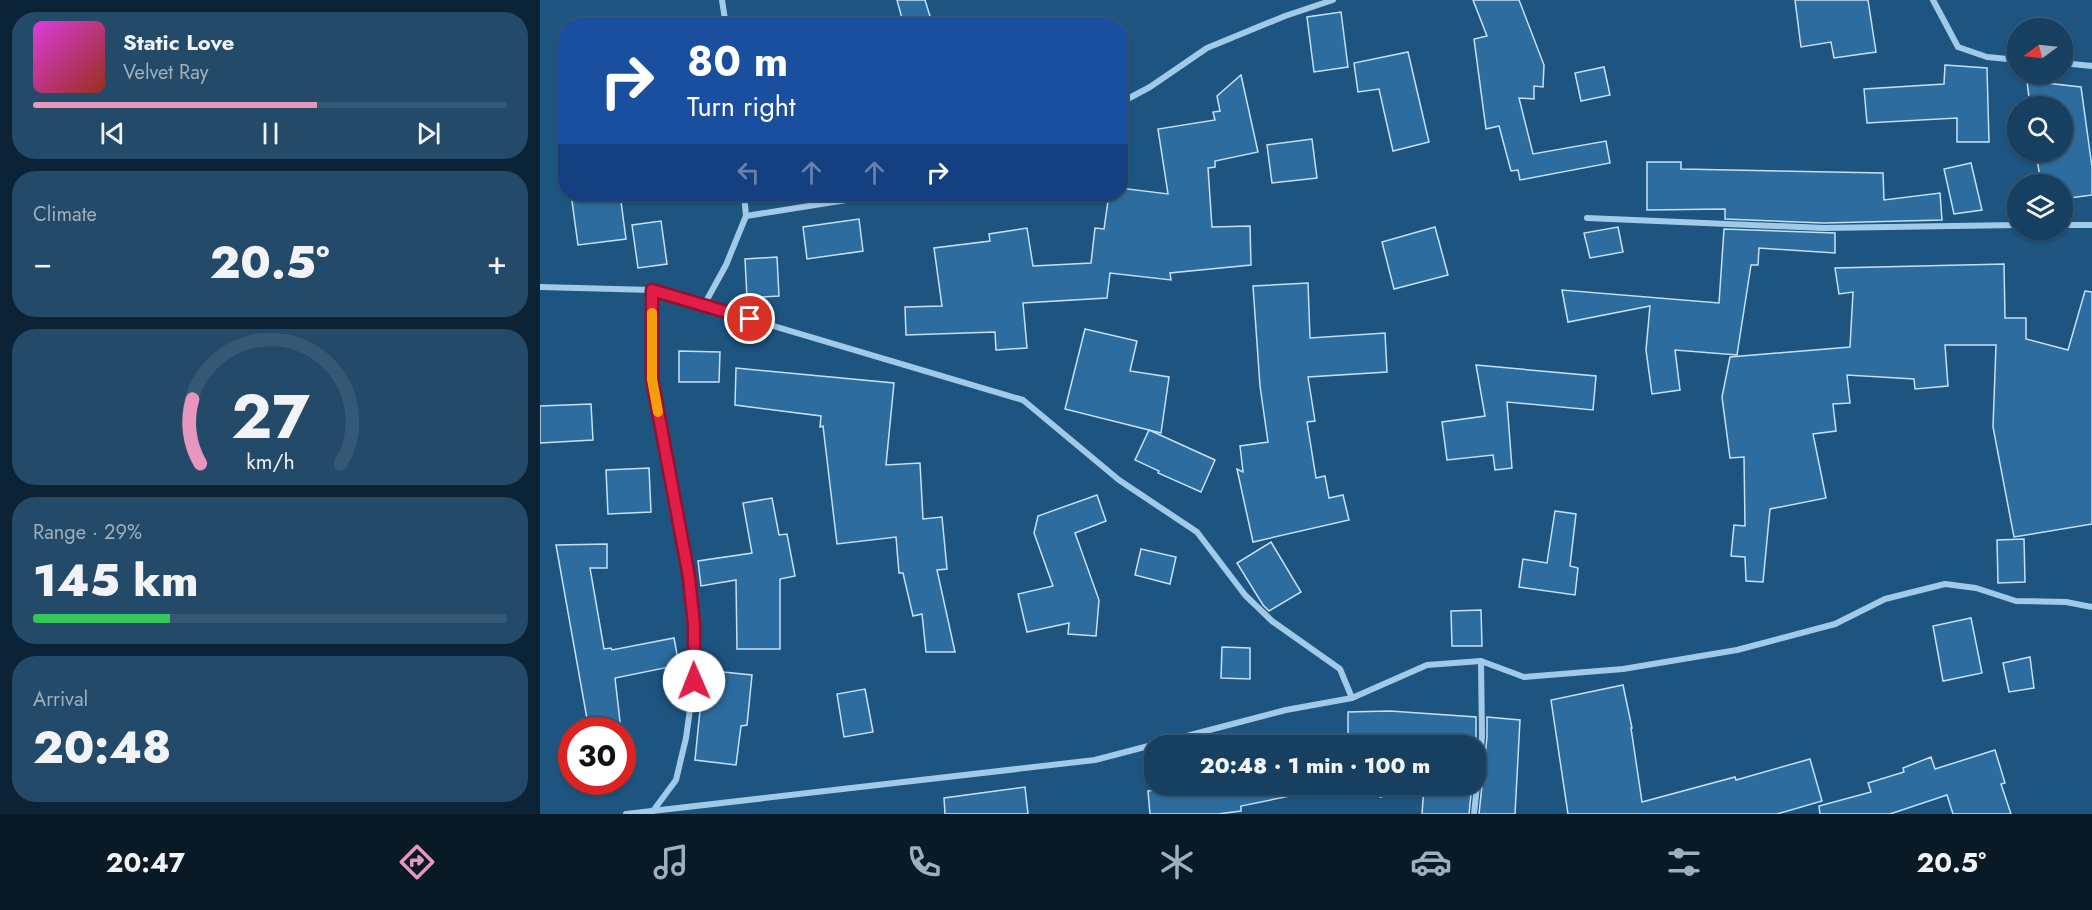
<!DOCTYPE html>
<meta charset="utf-8">
<style>
:root{--surface:#163f60;--page:#234a69;--text:#f1f3f6;--muted:#9eafbd;--line:#355875;--accent:#e797bd}
body{margin:0;font-family:Jost,sans-serif;background:var(--page);color:var(--text);height:100vh;display:flex;flex-direction:column;font-size:22px;white-space:nowrap}
*{box-sizing:border-box;margin:0}
p{font-size:20px;color:var(--muted)}
.icon{flex:none;width:33px;height:33px;fill:none;stroke:currentColor;stroke-width:2;stroke-linecap:round;stroke-linejoin:round}
.map{position:relative;flex:1;overflow:hidden}
.sheet{display:flex;flex-direction:column;gap:12px;padding:12px;background:#0c2335;width:540px}
.sheet>*{flex:none}
.top-card{position:absolute;left:18px;top:18px;width:570px;height:183px;border-radius:24px;box-shadow:0 2px 4px #0004,0 0 0 2px var(--line);background:#1a4fa0;color:#fff;overflow:hidden}
.needle{width:39px;rotate:255deg}
.fabs{position:absolute;left:1467px;top:18px;display:grid;gap:12px}
.fabs a{display:grid;place-items:center;width:66px;height:66px;border-radius:50%;background:var(--surface);box-shadow:0 2px 4px #0004,0 0 0 2px var(--line);font-size:30px}
.speed{position:absolute;left:18px;top:717px;display:flex;gap:12px;font-size:30px;font-weight:700;text-align:center}
.speed>*{display:grid;place-content:center;width:78px;height:78px;border-radius:50%;background:var(--surface);box-shadow:0 2px 4px #0004,0 0 0 2px var(--line);line-height:1}
.speed .limit{border:9px solid #d22;background:#fff;color:#111}
.pin{position:absolute;display:grid;place-items:center;width:51px;height:51px;color:#fff;margin:-26px;border:3px solid #fff;border-radius:50%;box-shadow:0 2px 6px #0007}
.me{position:absolute;width:66px;margin:-33px;rotate:359deg;stroke-linejoin:round;filter:drop-shadow(0 0 4px #0008)}
.turn{display:flex;align-items:center;gap:21px;height:126px;padding:0 30px;font-size:27px}
.turn .icon{width:78px;height:78px;stroke-width:2.5}
.turn b{display:block;font-size:42px;line-height:51px}
.lanes{display:flex;align-items:center;height:57px;padding:0 30px;background:#0003;justify-content:center;gap:30px;direction:ltr}
.lanes .off{opacity:.35}
.big{font-size:45px;font-weight:800;line-height:1.1}
.sheet .tile{flex:1;display:flex;flex-direction:column;justify-content:center;gap:9px;min-width:0;padding:0 21px;border-radius:24px;background:var(--page)}
.sheet .dial{align-items:center;gap:0}
.dial svg{height:156px;overflow:visible;fill:none;stroke:var(--line);stroke-width:7;stroke-linecap:round;text-anchor:middle}
.dial text{fill:var(--text);stroke:none}
.song{display:flex;align-items:center;gap:18px}
.cover{width:72px;height:72px;border-radius:9px;background:linear-gradient(135deg,hsl(300 70% 55%),hsl(10 70% 35%))}
.played{height:6px;border-radius:3px;background:linear-gradient(90deg,var(--accent) 60%,var(--line) 60%)}
.keys{display:flex;justify-content:space-around;direction:ltr}
.heat{display:flex;justify-content:space-between;align-items:center;font-size:33px;direction:ltr}
.charge{height:9px;border-radius:4px;background:linear-gradient(90deg,#34c759 29%,var(--line) 0)}
.trip{position:absolute;left:604px;top:735px;width:342px;height:60px;border-radius:24px;background:var(--surface);box-shadow:0 2px 4px #0004,0 0 0 2px var(--line);font-weight:800;line-height:60px;text-align:center}
.tab-bar{display:flex;height:96px;justify-content:space-around;align-items:center;background:#091926;color:var(--muted)}
.tab-bar .icon{width:42px;height:42px}
.tab-bar .on{color:var(--accent)}
.tab-bar b{font-size:27px;color:var(--text)}
main{display:flex;flex:1;min-height:0}
.map>svg:first-child{display:block}
.building{fill:#2c6c9e;stroke:#c5e1f7;stroke-width:1.5}
.lines{fill:none;stroke-linecap:round;stroke-linejoin:round}
.minor{stroke:#a1cae9;stroke-width:6}
.route-casing{stroke:#92132f;stroke-width:15}
.route{stroke:#e11d48;stroke-width:10}
.slow{stroke:#f59e0b;stroke-width:10}
</style>
<main>
<section class="sheet">
<div class="tile">
<div class="song"><i class="cover"></i><div><b>Static Love</b><p>Velvet Ray</p></div></div>
<div class="played"></div>
<div class="keys"><svg class="icon" aria-label="previous" viewBox="0 0 24 24"><path d="M18 5L8 12l10 7zM5 5v14"/></svg><svg class="icon" aria-label="pause" viewBox="0 0 24 24"><path d="M8 5v14M16 5v14"/></svg><svg class="icon" aria-label="next" viewBox="0 0 24 24"><path d="M6 5l10 7-10 7zM19 5v14"/></svg></div>
</div>
<div class="tile"><p>Climate</p>
<div class="heat"><a>−</a><b class="big">20.5°</b><a>+</a></div>
</div>
<div class="tile dial"><svg viewBox="0 0 100 80">
<path d="M14 69A42 42 0 1 1 86 69"/>
<path d="M14 69A42 42 0 0 1 10 36" stroke="#e797bd"/>
<text x="50" y="56" font-size="32" font-weight="700">27</text>
<text x="50" y="72" font-size="11">km/h</text>
</svg></div>
<div class="tile"><p>Range · 29%</p><b class="big">145 km</b><div class="charge"></div></div>
<div class="tile"><p>Arrival</p><b class="big">20:48</b></div>
</section>
<div class="map">
<svg width="1552" height="814" viewBox="0 0 1552 814">
<rect width="100%" height="100%" fill="#1d5480"/>
<g class="building">
<polygon points="357,0 385,0 393,26 364,26"/>
<polygon points="933,0 979,0 1004,65 1003,87 994,86 994,99 979,98 993,154 1066,141 1070,163 980,180 978,170 971,171 959,126 946,129 934,39 947,36"/>
<polygon points="1255,0 1328,0 1336,52 1294,58 1291,42 1261,47"/>
<polygon points="801,12 808,67 774,72 767,17"/>
<polygon points="868,52 889,142 853,151 839,89 818,92 814,63"/>
<polygon points="1405,65 1447,68 1449,142 1417,142 1417,118 1327,123 1324,89 1404,84"/>
<polygon points="1064,67 1070,95 1041,101 1035,73"/>
<polygon points="701,75 718,152 675,161 675,167 668,168 672,227 710,226 711,265 630,273 631,280 570,273 567,298 483,303 487,348 456,350 455,332 366,335 365,307 402,306 394,248 450,241 449,234 487,228 493,266 551,263 555,228 564,229 569,194 580,194 580,188 628,194 618,129 675,120 673,112 680,111 677,96"/>
<polygon points="1487,81 1541,87 1552,167 1552,195 1522,199 1522,184 1501,184 1496,152 1522,152 1522,106 1490,106"/>
<polygon points="772,139 777,178 732,183 727,145"/>
<polygon points="1107,162 1141,162 1141,169 1343,173 1344,200 1400,193 1402,220 1284,223 1185,219 1185,209 1107,210"/>
<polygon points="1431,163 1442,210 1414,214 1404,169"/>
<polygon points="31,194 80,194 86,239 38,245"/>
<polygon points="319,219 323,251 267,259 263,227"/>
<polygon points="121,221 127,264 98,268 92,225"/>
<polygon points="895,227 908,275 854,289 842,242"/>
<polygon points="1078,227 1083,252 1050,258 1044,233"/>
<polygon points="1184,229 1295,233 1295,253 1219,248 1218,265 1211,265 1197,355 1135,350 1140,390 1112,394 1106,350 1110,306 1028,322 1022,290 1179,303"/>
<polygon points="237,257 239,296 207,298 205,259"/>
<polygon points="1464,264 1465,318 1486,318 1486,339 1528,350 1545,291 1552,292 1552,524 1474,537 1453,427 1456,345 1405,345 1408,386 1375,389 1374,379 1307,375 1310,403 1293,404 1296,431 1273,434 1286,498 1230,509 1223,582 1206,581 1205,557 1191,556 1194,525 1205,526 1204,457 1190,458 1182,397 1190,357 1310,347 1313,292 1299,294 1295,268"/>
<polygon points="768,283 770,338 845,333 847,372 768,377 775,421 767,422 776,478 785,476 789,498 803,495 809,520 713,542 697,469 703,472 700,446 728,442 720,386 713,286"/>
<polygon points="545,329 597,341 590,371 629,377 621,433 525,409"/>
<polygon points="139,351 180,352 179,382 139,382"/>
<polygon points="936,365 1056,376 1053,410 967,402 972,468 955,470 953,455 907,460 902,422 945,416"/>
<polygon points="196,368 354,383 346,465 380,463 383,519 402,517 407,569 397,570 415,652 386,652 382,614 373,616 363,573 359,573 356,537 297,544 283,426 280,427 281,416 195,405"/>
<polygon points="51,404 53,440 0,443 0,406"/>
<polygon points="609,430 675,460 661,492 618,473 619,471 595,460"/>
<polygon points="109,468 111,512 68,514 66,470"/>
<polygon points="557,495 566,521 535,533 559,600 556,636 528,634 529,623 487,632 478,594 513,586 494,533 498,516"/>
<polygon points="232,498 239,535 247,534 255,576 240,579 240,649 197,649 196,580 161,586 158,561 212,553 203,503"/>
<polygon points="1015,511 1036,514 1030,566 1038,568 1035,595 979,587 983,559 1007,563"/>
<polygon points="1484,539 1485,582 1458,583 1457,540"/>
<polygon points="731,542 761,592 729,611 723,605 697,563"/>
<polygon points="67,544 67,568 50,568 64,649 71,648 72,650 134,638 139,665 75,678 81,730 49,730 16,545"/>
<polygon points="601,549 636,557 630,584 595,575"/>
<polygon points="941,610 942,646 912,646 911,611"/>
<polygon points="1431,618 1442,673 1403,681 1393,626"/>
<polygon points="682,647 710,648 710,679 681,678"/>
<polygon points="1490,657 1494,688 1469,692 1463,663"/>
<polygon points="164,670 212,675 207,725 201,726 196,765 155,760"/>
<polygon points="1083,685 1092,728 1091,728 1102,802 1195,777 1196,780 1270,759 1282,801 1237,814 1028,814 1011,700"/>
<polygon points="325,689 333,732 304,737 297,694"/>
<polygon points="850,711 936,717 936,746 808,746 808,712"/>
<polygon points="947,717 980,720 975,814 939,814 947,737"/>
<polygon points="1455,750 1465,783 1461,784 1471,814 1413,814 1407,795 1350,814 1280,814 1279,806 1331,792 1328,783 1364,772 1363,768 1391,757 1395,769"/>
<polygon points="657,784 749,784 750,796 701,806 701,811 678,814 610,814 608,791"/>
<polygon points="837,784 932,784 929,814 882,814 884,786 840,797"/>
<polygon points="485,787 488,814 405,814 404,798"/>
</g>
<g class="lines">
<g class="minor">
<polyline points="182,0 186,26"/>
<polyline points="1393,0 1418,47 1447,57 1478,60"/>
<polyline points="1522,63 1552,66"/>
<polyline points="580,103 610,87 667,48 745,16 793,0"/>
<polyline points="206,216 344,194"/>
<polyline points="1047,218 1284,228 1478,225"/>
<polyline points="1522,225 1552,225"/>
<polyline points="0,287 112,290 483,400 579,480 657,532 705,595 732,621 800,669 812,698"/>
<polyline points="112,290 112,379 149,577 154,625 154,681 146,738 136,780 113,811"/>
<polyline points="164,305 186,265 206,216 204,194"/>
<polyline points="86,814 555,760 746,710 812,698 887,665 941,661 984,677 1083,669 1197,650 1295,624 1345,599 1405,584 1436,588 1476,601 1526,602 1552,607"/>
<polyline points="934,814 942,737 941,661"/>
</g>
</g>
<g class="lines">
<defs>
<polyline id="route" points="154,681 154,625 149,577 112,379 112,290 210,319"/>
</defs>
<use href="#route" class="route-casing"/>
<use href="#route" class="route"/>
<polyline class="slow" points="112,313 112,379 118,412"/>
</g>
</svg>
<div class="fabs">
<a><svg class="needle" viewBox="-14 -14 28 28"><path d="M0-13l5 13h-10z" fill="#e53935"/><path d="M0 13l5-13h-10z" fill="#9eafbd"/></svg></a>
<a><svg class="icon" aria-label="search" viewBox="0 0 24 24"><circle cx="10" cy="10" r="6"/><path d="M15 15l6 6"/></svg></a>
<a><svg class="icon" aria-label="layers" viewBox="0 0 24 24"><path d="M12 4l9 5-9 5-9-5zM3 14l9 5 9-5"/></svg></a>
</div>
<div class="speed"><div class="limit">30</div></div>
<div class="pin" style="left:210px;top:319px;background:#d93025"><svg class="icon" aria-label="arrive" viewBox="0 0 24 24"><path d="M6 21V4h12l-3 4 3 4H6"/></svg></div>
<svg class="me" style="left:154px;top:681px" viewBox="-20 -20 40 40"><circle r="19" fill="#fff"/><path d="M0-13L10 11 0 6-10 11z" fill="#e11d48"/></svg>
<div class="trip">20:48 · 1 min · 100 m</div>
<div class="top-card">
<div class="turn"><svg class="icon" aria-label="right" viewBox="0 0 24 24"><path d="M7 20v-9h11M14 6l5 5-5 5"/></svg><div><b>80 m</b>Turn right</div></div>
<div class="lanes"><svg class="icon off" aria-label="left" viewBox="0 0 24 24"><path d="M17 20v-9H6M10 6l-5 5 5 5"/></svg><svg class="icon off" aria-label="ahead" viewBox="0 0 24 24"><path d="M12 20V5M6 11l6-6 6 6"/></svg><svg class="icon off" aria-label="ahead" viewBox="0 0 24 24"><path d="M12 20V5M6 11l6-6 6 6"/></svg><svg class="icon" aria-label="right" viewBox="0 0 24 24"><path d="M7 20v-9h11M14 6l5 5-5 5"/></svg></div>
</div>
</div>
</main>
<nav class="tab-bar">
<b>20:47</b>
<svg class="icon on" aria-label="directions" viewBox="0 0 24 24"><path d="M12 3l9 9-9 9-9-9zM9 14v-3h6M13 9l2 2-2 2"/></svg>
<svg class="icon" aria-label="music" viewBox="0 0 24 24"><path d="M9 18V5l10-2v13"/><circle cx="6" cy="18" r="3"/><circle cx="16" cy="16" r="3"/></svg>
<svg class="icon" aria-label="phone" viewBox="0 0 24 24"><path d="M5 4h4l2 5-3 2q2 4 5 5l2-3 5 2v4C11 20 4 13 5 4z"/></svg>
<svg class="icon" aria-label="climate" viewBox="0 0 24 24"><path d="M12 3v18M4 7l16 10M4 17L20 7"/></svg>
<svg class="icon" aria-label="car" viewBox="0 0 24 24"><path d="M5 17H2v-5l4-1 3-4h7l3 4 3 1v5h-3M9 17h6M6 11h13"/><circle cx="7" cy="17" r="2"/><circle cx="17" cy="17" r="2"/></svg>
<svg class="icon" aria-label="filters" viewBox="0 0 24 24"><path d="M4 7h16M4 17h16"/><circle cx="9" cy="7" r="2"/><circle cx="15" cy="17" r="2"/></svg>
<b>20.5°</b>
</nav>
